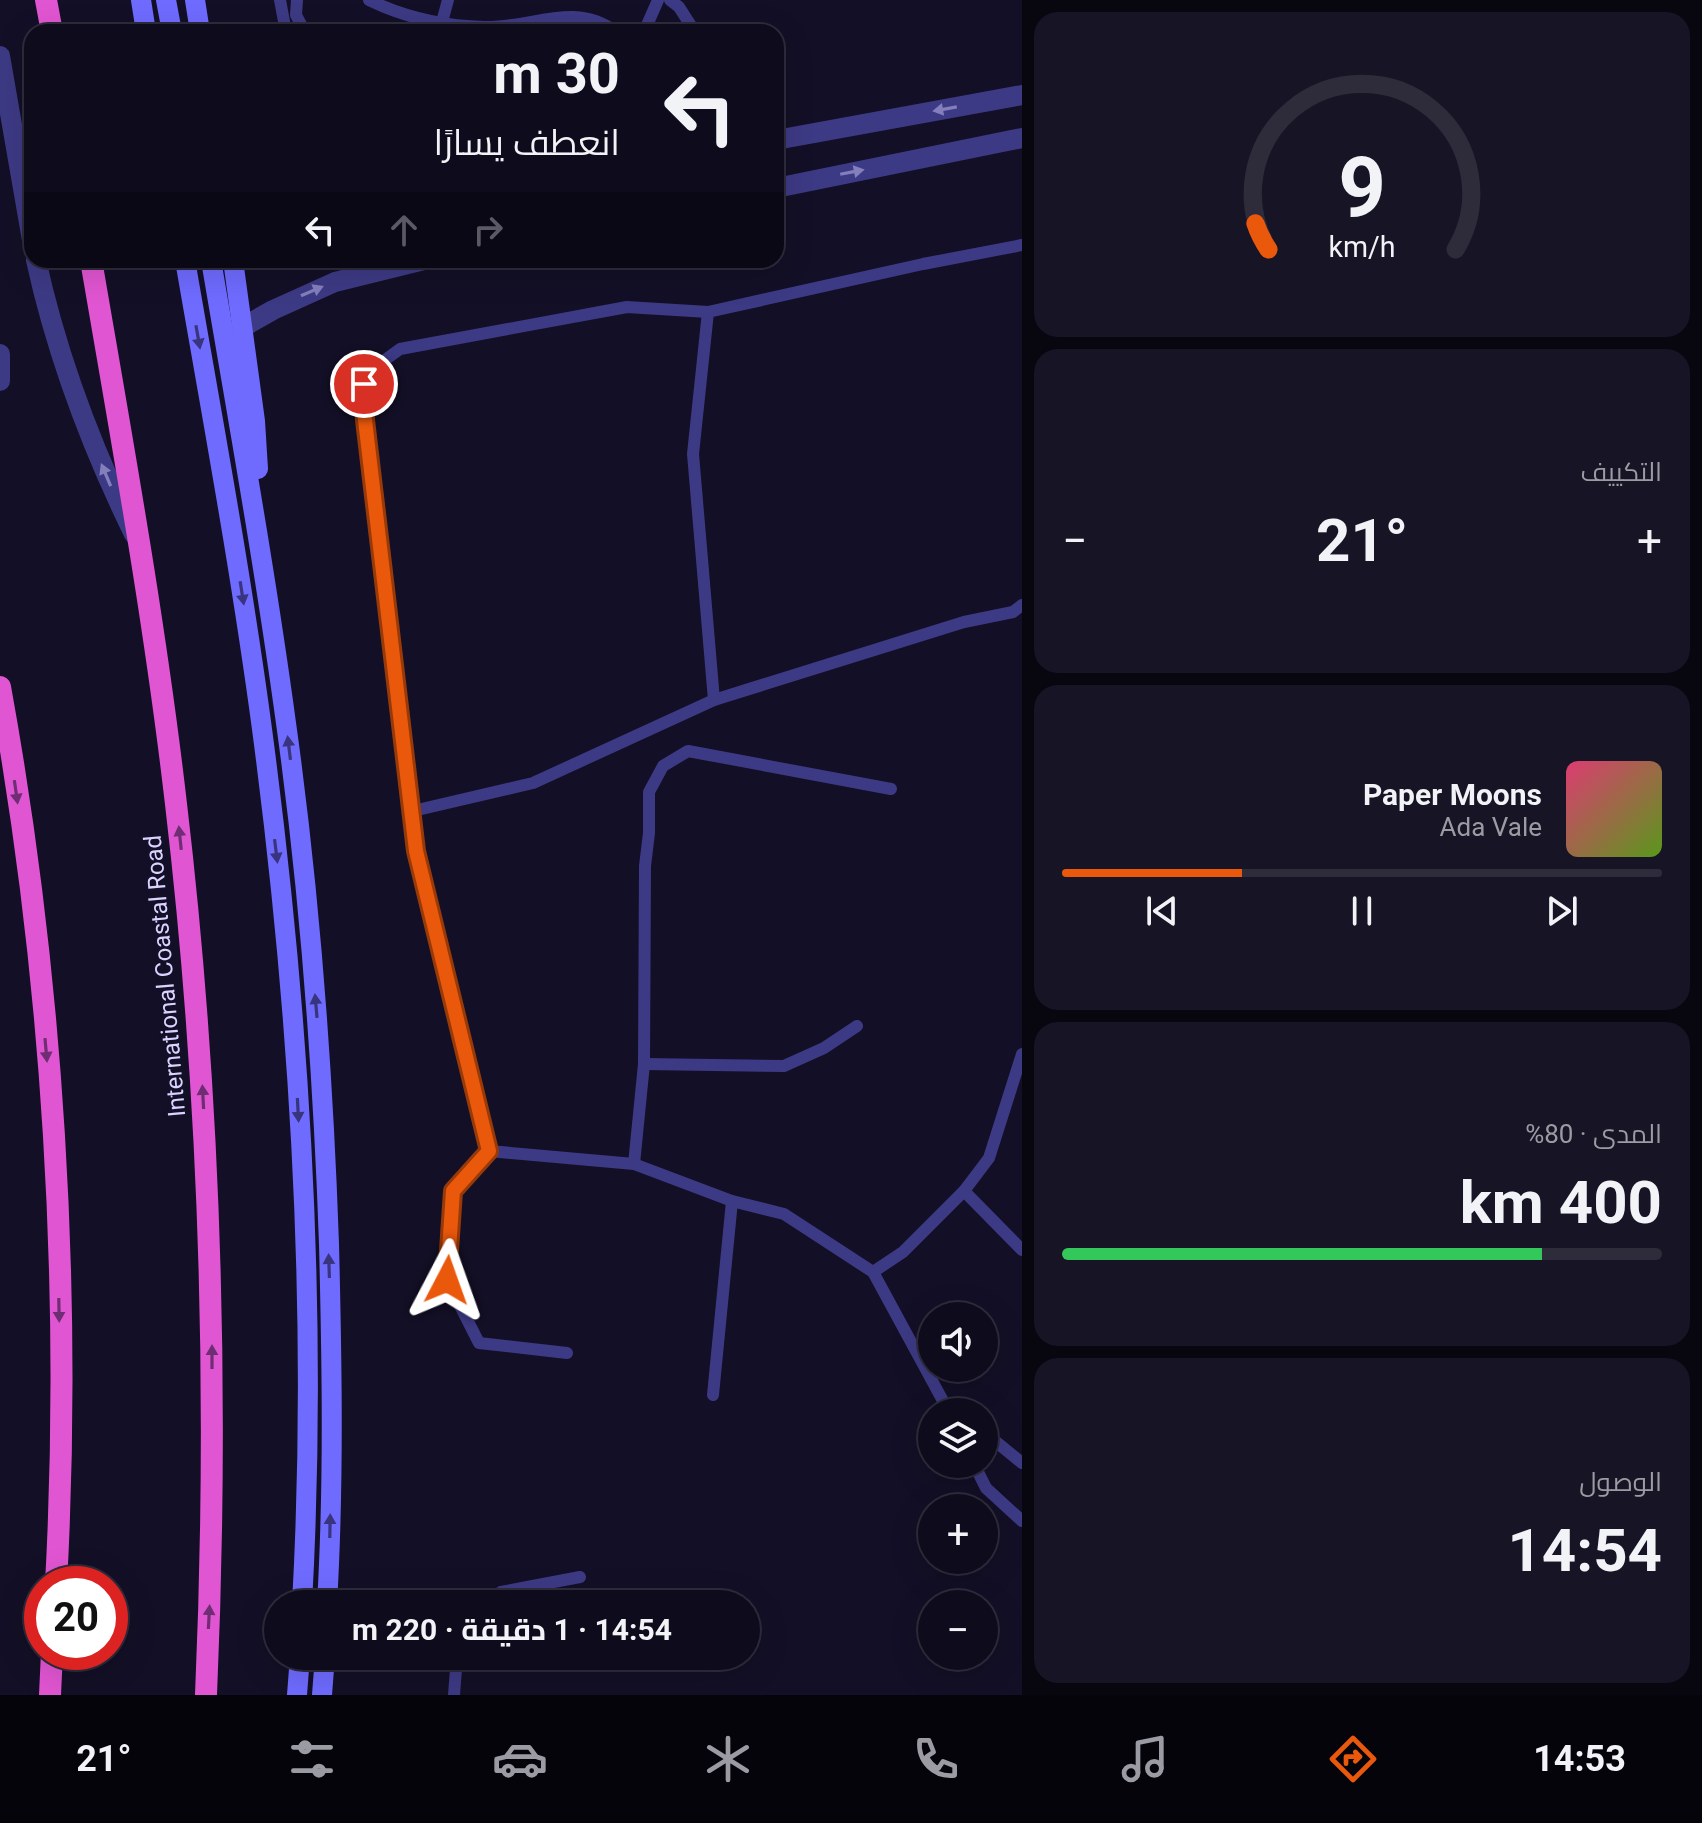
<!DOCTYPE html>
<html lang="ar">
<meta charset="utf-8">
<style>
:root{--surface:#0e0b1c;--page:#171425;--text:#f1f3f6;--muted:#9b9ba3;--line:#2e2b3b;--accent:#ea580c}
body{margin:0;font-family:Roboto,Cairo,sans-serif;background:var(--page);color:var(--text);direction:rtl;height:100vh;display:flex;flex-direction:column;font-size:30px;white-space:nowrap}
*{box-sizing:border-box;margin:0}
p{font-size:26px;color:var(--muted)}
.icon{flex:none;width:44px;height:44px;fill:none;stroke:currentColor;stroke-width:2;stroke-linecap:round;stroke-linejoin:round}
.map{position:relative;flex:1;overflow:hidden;direction:ltr}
.details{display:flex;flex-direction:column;gap:12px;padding:12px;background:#08060f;width:680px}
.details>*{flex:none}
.guide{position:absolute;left:24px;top:24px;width:760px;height:244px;border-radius:24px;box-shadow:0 8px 32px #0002,0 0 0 2px var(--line);direction:rtl;background:#0e0b1c;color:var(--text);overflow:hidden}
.fabs{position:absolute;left:918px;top:1302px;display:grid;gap:16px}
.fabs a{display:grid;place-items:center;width:80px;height:80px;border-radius:50%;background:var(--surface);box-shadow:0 8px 32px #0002,0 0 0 2px var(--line);font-size:40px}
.speed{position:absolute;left:24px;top:1566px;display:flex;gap:16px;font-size:40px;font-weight:700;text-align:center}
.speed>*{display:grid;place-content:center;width:104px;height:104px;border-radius:50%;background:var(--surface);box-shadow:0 8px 32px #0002,0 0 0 2px var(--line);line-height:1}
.speed .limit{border:12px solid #d22;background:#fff;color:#111}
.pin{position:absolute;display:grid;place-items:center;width:68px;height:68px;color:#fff;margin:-34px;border:4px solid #fff;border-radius:50%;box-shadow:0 2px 8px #0007}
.me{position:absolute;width:88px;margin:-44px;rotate:4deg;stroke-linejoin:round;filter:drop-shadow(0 0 6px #0008)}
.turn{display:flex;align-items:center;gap:28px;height:168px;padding:0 32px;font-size:36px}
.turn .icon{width:104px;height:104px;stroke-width:2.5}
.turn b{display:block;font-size:56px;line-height:68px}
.lanes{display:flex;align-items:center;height:76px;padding:0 32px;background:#0003;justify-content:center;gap:40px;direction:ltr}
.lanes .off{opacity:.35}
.big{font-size:60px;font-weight:700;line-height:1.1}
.details .card{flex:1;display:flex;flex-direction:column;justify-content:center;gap:12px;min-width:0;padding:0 28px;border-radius:24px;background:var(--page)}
.details .dial{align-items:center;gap:0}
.dial svg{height:208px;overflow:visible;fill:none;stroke:var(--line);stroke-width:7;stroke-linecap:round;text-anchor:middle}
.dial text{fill:var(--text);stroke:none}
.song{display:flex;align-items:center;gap:24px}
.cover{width:96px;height:96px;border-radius:12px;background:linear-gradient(135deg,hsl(340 70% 55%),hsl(90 70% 35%))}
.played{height:8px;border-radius:4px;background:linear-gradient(90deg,var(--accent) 30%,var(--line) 30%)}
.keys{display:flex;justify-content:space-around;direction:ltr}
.heat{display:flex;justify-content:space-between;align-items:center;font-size:44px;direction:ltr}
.charge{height:12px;border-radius:6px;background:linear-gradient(90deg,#34c759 80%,var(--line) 0)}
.trip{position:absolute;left:264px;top:1590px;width:496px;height:80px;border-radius:40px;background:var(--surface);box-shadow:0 8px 32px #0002,0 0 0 2px var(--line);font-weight:700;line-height:80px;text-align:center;direction:rtl}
.menu{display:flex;height:128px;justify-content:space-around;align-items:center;background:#06040b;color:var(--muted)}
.menu .icon{width:56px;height:56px}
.menu .active{color:var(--accent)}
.menu b{font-size:36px;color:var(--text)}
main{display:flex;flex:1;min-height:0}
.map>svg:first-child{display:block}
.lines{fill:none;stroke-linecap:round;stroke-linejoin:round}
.service{stroke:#3d3a85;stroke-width:12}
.tertiary{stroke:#3d3a85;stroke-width:20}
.secondary{stroke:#6f6bff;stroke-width:20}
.trunk{stroke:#e055d1;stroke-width:22}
.oneway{fill:#837fbc}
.oneway2{fill:#38347d}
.oneway3{fill:#6f2e73}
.route-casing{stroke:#983908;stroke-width:20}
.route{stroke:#ea580c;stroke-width:14}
.labels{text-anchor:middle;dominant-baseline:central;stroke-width:8;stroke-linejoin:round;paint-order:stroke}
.street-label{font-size:24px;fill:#d9d4ff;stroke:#130f26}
</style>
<main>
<section class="details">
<div class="card dial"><svg viewBox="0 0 100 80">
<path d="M14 69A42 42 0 1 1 86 69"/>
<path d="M14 69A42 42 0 0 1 9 59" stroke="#ea580c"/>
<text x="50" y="56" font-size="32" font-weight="700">9</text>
<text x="50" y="72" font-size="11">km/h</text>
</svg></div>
<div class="card"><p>التكييف</p>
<div class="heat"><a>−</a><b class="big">21°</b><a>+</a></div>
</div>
<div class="card">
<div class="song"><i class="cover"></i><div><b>Paper Moons</b><p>Ada Vale</p></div></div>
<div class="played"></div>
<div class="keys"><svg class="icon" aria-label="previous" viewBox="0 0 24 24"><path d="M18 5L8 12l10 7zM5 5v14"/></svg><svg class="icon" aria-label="pause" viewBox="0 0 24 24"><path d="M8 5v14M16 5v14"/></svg><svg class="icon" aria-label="next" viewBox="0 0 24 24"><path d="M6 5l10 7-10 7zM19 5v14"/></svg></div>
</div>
<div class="card"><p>المدى · 80%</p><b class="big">400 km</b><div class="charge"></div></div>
<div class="card"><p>الوصول</p><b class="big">14:54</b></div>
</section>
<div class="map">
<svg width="1022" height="1695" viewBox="0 0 1022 1695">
<rect width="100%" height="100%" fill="#130f26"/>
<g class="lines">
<g class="service">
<polyline points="280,0 286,32"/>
<polyline points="297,0 296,15 305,32"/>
<path d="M 369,0 C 404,17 445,26 484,27 C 532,29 573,0 616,32"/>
<polyline points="670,0 679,7 695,32"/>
<polyline points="442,22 448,0"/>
<polyline points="644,32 658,0"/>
<polyline points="708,312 693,454 714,700"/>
<polyline points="413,811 533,783 714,700 964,622 1013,612 1022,605"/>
<polyline points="644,1064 784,1066 824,1048 857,1026"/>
<polyline points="489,1151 416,851 365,420 364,384 378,365 400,349 627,307 708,312 923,264 1022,245"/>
<polyline points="634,1164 644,1064 645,866 649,833 649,792 663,766 688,751 891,789"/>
<polyline points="964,1191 1022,1250"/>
<polyline points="873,1272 903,1252 964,1191 989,1158 1022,1054"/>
<polyline points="567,1353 479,1343 447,1280 453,1191 489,1151 634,1164 732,1201 784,1214 873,1272 949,1412"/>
<polyline points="713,1395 732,1201"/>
<polyline points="984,1432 1022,1463"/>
<polyline points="974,1464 986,1488 1022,1521"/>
<polyline points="486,1604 501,1592 580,1577"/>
<polyline points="454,1695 457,1656"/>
</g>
<g class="tertiary">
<polyline points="0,56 32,240"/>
<polyline points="776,140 1022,95"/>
<polyline points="776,188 1022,138"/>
<path d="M 36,260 C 57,356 91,446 134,534"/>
<polyline points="243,327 273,310 335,282 424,260"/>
<polyline points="0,354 0,381"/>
</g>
<g class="secondary">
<polyline points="141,0 146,32"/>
<polyline points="166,0 172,32"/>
<polyline points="195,0 200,32"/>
<path d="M 185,260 C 212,416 241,572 262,729 C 300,1016 318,1315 302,1604"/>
<path d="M 211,260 C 237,414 265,568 286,723 C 310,895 323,1070 329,1244 C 332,1364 334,1484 327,1604"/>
<polyline points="233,260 255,421 258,469"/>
<polyline points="297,1695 300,1656"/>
<polyline points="322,1695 325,1656"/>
</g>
<g class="trunk">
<polyline points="46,0 52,32"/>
<path d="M 91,260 C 122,441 155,622 176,804 C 211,1100 219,1398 206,1695"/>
<path d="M 0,687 C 53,978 72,1289 56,1584"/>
<polyline points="50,1695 52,1652"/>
</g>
</g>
<defs><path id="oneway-solid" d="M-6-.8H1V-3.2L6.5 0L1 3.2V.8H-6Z" transform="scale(2)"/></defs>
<g class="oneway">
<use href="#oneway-solid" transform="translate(945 109) rotate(170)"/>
<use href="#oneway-solid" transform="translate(852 172) rotate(-11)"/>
<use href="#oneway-solid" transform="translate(312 291) rotate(-23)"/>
<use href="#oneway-solid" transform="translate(106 475) rotate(-113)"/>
</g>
<g class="oneway2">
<use href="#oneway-solid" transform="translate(198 337) rotate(80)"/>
<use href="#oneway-solid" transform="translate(242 593) rotate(81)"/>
<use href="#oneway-solid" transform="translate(289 748) rotate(-97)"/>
<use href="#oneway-solid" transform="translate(276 851) rotate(83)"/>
<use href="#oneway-solid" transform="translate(316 1006) rotate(-95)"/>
<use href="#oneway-solid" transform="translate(298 1110) rotate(87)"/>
<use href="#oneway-solid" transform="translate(329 1266) rotate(-92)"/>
<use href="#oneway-solid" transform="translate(330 1526) rotate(-89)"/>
</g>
<g class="oneway3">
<use href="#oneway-solid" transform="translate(16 792) rotate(82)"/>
<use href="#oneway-solid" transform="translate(180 838) rotate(-96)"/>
<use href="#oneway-solid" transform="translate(46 1050) rotate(85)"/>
<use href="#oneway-solid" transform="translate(203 1097) rotate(-93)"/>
<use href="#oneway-solid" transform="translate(59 1310) rotate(89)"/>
<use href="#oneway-solid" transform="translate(212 1357) rotate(-90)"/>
<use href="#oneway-solid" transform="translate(209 1617) rotate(-87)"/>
</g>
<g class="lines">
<defs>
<polyline id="route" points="364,384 365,420 416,851 489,1151 453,1191 447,1280"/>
</defs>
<use href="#route" class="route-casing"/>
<use href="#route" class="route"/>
</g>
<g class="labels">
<g class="street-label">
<text transform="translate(165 976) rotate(-95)">International Coastal Road</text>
</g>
</g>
</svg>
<div class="fabs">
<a><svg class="icon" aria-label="sound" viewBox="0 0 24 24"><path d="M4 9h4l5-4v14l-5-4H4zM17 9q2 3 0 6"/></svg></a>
<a><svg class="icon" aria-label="layers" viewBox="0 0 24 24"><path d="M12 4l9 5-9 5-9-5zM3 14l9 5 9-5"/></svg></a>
<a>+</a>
<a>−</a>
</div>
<div class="speed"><div class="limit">20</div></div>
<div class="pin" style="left:364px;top:384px;background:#d93025"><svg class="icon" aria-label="arrive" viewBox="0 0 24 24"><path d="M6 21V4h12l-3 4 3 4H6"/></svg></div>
<svg class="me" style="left:447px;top:1280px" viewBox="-20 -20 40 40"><path d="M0-17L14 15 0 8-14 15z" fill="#ea580c" stroke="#fff" stroke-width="4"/></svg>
<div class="trip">14:54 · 1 دقيقة · 220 m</div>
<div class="guide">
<div class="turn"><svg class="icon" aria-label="left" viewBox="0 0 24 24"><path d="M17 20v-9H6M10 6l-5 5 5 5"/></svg><div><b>30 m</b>انعطف يسارًا</div></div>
<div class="lanes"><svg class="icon" aria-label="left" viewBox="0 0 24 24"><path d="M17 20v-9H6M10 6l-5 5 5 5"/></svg><svg class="icon off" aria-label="ahead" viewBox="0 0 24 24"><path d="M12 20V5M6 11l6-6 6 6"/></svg><svg class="icon off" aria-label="right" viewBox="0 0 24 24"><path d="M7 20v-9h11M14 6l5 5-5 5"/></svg></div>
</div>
</div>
</main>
<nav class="menu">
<b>14:53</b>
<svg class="icon active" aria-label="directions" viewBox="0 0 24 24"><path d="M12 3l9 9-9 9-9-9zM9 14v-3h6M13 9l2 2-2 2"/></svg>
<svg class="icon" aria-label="music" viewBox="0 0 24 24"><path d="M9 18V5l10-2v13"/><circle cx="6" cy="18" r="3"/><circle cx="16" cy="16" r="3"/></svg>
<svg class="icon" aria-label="phone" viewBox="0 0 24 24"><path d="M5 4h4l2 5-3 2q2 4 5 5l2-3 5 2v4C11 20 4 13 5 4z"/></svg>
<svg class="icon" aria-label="climate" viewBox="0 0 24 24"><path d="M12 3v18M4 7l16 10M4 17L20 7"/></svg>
<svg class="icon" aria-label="car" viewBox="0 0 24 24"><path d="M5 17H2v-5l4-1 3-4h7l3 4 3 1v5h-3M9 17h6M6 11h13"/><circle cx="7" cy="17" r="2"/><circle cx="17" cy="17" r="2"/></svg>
<svg class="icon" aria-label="filters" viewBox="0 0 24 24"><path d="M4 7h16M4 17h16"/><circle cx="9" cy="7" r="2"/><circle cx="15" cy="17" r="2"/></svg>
<b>21°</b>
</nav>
